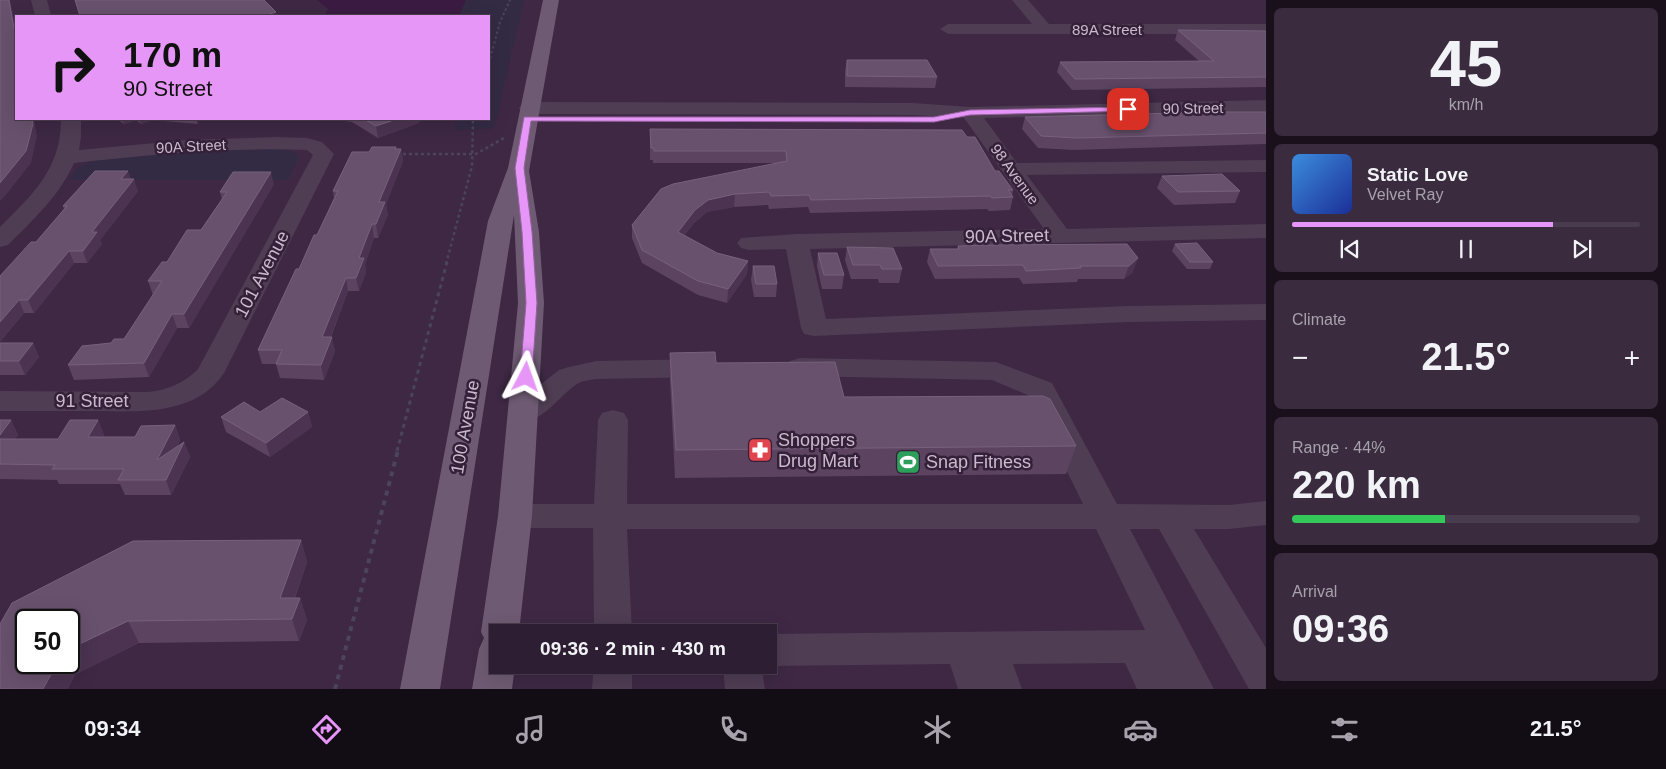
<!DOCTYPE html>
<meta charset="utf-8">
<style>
:root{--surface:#2e1e33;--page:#3a2b3f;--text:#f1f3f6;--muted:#a7a2ac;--line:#493c4e;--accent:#e696f6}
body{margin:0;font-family:Helvetica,sans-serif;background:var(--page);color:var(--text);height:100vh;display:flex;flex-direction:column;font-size:19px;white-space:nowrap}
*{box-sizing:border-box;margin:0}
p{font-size:16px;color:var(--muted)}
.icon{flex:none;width:28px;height:28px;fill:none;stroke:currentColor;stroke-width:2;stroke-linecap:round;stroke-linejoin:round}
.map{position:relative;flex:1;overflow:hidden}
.drawer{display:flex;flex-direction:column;gap:8px;padding:8px;background:#19101c;width:400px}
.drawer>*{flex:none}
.hud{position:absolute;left:15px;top:15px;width:475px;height:105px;border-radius:0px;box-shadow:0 5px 20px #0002,0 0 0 1px var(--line);background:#e696f6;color:#111;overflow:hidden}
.speed{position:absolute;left:15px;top:609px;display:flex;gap:10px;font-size:25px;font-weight:700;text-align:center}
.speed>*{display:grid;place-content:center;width:65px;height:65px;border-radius:50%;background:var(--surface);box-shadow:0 5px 20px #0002,0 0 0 1px var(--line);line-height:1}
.speed .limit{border:2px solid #111;border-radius:8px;background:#fff;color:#111}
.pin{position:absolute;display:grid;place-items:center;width:42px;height:42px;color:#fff;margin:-21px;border-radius:10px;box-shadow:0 2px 8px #0006}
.me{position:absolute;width:55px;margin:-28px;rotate:4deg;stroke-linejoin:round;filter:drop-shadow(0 0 4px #0008)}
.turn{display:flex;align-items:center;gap:18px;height:105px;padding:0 25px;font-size:22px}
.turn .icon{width:65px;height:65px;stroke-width:2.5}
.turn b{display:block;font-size:35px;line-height:42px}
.big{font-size:38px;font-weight:800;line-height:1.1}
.drawer .card{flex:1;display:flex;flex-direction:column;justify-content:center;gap:8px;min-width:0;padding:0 18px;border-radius:8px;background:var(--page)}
.drawer .dial{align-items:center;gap:0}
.dial b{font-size:65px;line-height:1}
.song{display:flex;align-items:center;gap:15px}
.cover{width:60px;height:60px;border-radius:8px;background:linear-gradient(135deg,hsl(210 70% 55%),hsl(230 70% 35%))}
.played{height:5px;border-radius:2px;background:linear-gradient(90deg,var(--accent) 75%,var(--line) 75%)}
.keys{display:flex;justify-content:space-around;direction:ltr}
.heat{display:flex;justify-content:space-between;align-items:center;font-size:28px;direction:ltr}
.charge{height:8px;border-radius:4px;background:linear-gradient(90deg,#34c759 44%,var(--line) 0)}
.trip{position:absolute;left:489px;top:624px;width:288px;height:50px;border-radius:0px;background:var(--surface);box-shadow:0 5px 20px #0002,0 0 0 1px var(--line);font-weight:800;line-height:50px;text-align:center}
.tabs{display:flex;height:80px;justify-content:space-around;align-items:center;background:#120c14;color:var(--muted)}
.tabs .icon{width:35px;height:35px}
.tabs .active{color:var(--accent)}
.tabs b{font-size:22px;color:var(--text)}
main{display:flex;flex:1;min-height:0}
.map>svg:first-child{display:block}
.green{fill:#332b44}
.water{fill:#3b1b42}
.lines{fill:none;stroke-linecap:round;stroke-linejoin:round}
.path-far3{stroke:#4b445c;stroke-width:2;stroke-dasharray:2.5 2.5;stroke-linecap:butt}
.path-far2{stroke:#4b445c;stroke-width:2.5;stroke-dasharray:3 3;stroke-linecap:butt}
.path-far1{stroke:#4b445c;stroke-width:3;stroke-dasharray:4 4;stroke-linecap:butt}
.path{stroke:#4b445c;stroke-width:4;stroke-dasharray:5 5;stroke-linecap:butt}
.minor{fill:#4f3d53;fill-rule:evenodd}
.major{fill:#6e5b73;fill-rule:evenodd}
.wall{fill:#5c4461}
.shaded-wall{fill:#4b3351}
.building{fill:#68516d;stroke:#77617c}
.route{fill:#e696f6;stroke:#9662a0}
.labels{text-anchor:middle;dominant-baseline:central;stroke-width:5;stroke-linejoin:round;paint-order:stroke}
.far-street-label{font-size:15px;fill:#cabacd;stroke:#342139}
.street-label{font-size:18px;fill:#cabacd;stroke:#342139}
.poi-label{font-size:18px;fill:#cabacd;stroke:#342139;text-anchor:start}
</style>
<main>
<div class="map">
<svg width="1266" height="689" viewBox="0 0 1266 689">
<rect width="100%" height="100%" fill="#3e2844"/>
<g class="green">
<polygon points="465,0 524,0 494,128 455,130 456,119 489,119 489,16 455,16"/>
<polygon points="286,149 297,154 298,160 288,180 69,180 76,169 91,161 109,157 192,150"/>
</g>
<polygon class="water" points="317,0 466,0 459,16 324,16 328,9"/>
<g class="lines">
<polyline class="path-far3" points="489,63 500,22 510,0"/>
<g class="path-far2">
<polyline points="397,154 476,154 504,138"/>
<polyline points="446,264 472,166 473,119"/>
</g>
<polyline class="path-far1" points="397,451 447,262"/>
<polyline class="path" points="335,689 398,450"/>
<g class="minor">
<polygon points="31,0 47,0 51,16 35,16"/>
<polygon points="1012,0 1028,0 1049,24 1266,24 1266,34 948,34 940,29 948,24 1032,24"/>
<polygon points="1266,100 1266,112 984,118 1017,163 1266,160 1266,172 1027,175 1067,229 1266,224 1266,238 810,249 826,319 1128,306 1266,304 1266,320 1128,322 814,336 804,334 801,328 786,249 749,250 741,248 737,243 741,238 796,234 1044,229 964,118 913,115 529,114 522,112 519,108 522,104 529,102 913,103 970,107"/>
<path d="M 61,119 L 81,119 L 81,137 L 79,150 L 187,140 L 277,137 L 307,138 L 322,142 L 334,154 L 224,373 C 194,418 135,411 88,411 C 59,411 29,411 0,411 L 0,391 L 148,392 C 168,390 184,383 198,369 L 313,155 L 307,150 C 229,147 152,154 74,163 C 60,195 33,220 8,245 L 0,247 L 0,227 C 33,194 61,169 61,119 Z"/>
<polygon points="800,358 996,362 1052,383 1117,504 1229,505 1266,501 1266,525 1229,529 1194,529 1266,648 1266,689 1249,689 1159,529 1130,529 1214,689 1137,689 1125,663 1013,664 1022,689 958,689 950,664 768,666 765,665 768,665 768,634 1145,630 1096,529 627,529 632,632 594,632 593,528 515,528 503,525 498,516 503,507 515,504 594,504 598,420 602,413 613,410 624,413 628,420 627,504 1083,504 1030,396 992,380 800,376 790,373 786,367 790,361"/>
<path d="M 707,359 L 717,362 L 721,368 L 717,374 L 707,377 L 596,379 C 590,380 582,381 577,384 C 556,398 540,428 512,421 L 508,414 L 512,407 L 559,370 L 569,367 L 596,361 Z"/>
<polygon points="594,665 632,665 632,689 592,689"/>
<polygon points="723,665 761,665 765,689 725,689"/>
</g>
<polygon class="major" points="543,0 559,0 529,171 539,232 544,303 532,516 519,632 498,632 498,665 515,665 512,689 472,689 479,649 484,638 481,632 498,516 518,303 514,215 440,689 400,689 488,221 508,168"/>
</g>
<g class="wall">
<polygon points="1178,30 1266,31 1266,87 1072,90 1057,72 1060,62 1199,61 1175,40"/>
<polygon points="847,60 937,77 935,88 845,87 845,71"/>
<polygon points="1266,112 1266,144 1074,150 1038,148 1022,129 1025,117"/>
<polygon points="117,119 196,119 198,124 152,120 141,124 136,120 124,124"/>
<polygon points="331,119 419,119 420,121 419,122 419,123 378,138 352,122"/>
<polygon points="650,129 967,137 995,171 1013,190 1012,196 1013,197 1010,210 989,211 987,209 810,213 808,207 769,209 768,205 734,207 707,212 694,223 684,236 717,253 748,261 747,274 727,303 698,295 642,263 632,238 632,225 775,163 653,163 653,160 650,160"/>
<polygon points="396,147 396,149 401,149 403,161 386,204 388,215 378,238 374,238 365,264 366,272 359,291 348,291 331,337 335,351 324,380 280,378 276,364 262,364 258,350 317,235 334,198 333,191 369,152"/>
<polygon points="1162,176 1240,191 1235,203 1174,205 1157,188"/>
<polygon points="131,179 138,191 100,240 102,244 87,263 74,263 34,313 24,313 0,342 0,276 36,242 64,209 63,206"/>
<polygon points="274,184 189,328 177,328 149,377 74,380 68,365 111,343 124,339 153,295 148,281 167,262 201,230 222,199 220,192"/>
<polygon points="1127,244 1133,272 1124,279 1078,279 1077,282 1023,284 1019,278 935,279 927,262 930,249 957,249 958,246"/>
<polygon points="1175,244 1213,262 1210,269 1187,269 1172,251"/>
<polygon points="847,247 902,269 899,283 879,283 878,279 851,279 845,260"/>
<polygon points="818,253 844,275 842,289 822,289 817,266"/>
<polygon points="753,266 777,284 776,297 754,297 751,280"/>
<polygon points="0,343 33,343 39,357 25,375 0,375"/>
<polygon points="670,353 716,363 844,397 1076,446 1066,474 675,478 670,380"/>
<polygon points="260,412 308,412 312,427 270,457 226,432 221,417"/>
<polygon points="0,420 11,420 18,435 15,439 58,439 98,420 104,435 103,437 135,437 175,425 180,440 177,447 184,442 190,457 171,495 125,495 120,484 59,484 57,480 0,479"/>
<polygon points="301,540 307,562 295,598 300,598 307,620 299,641 139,643 76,674 0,624"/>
</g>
<g class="shaded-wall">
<polygon points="9,0 10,0 16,29 16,39"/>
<polygon points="276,12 276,16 264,16"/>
<polygon points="32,119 34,119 37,136 31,163 5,196 0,201 0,183"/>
<polygon points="122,119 135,119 136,120 124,124"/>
<polygon points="139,119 152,119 152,120 141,124"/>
<polygon points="397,119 419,119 420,121 419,122 419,123 378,138 376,126"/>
<polygon points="396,147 398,157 401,149 403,161 386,204 388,215 378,238 376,224 379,202"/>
<polygon points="128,171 132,182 134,179 138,191 100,240 102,244 87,263 83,251 121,179"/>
<polygon points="271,172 274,184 189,328 184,314"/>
<polygon points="735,194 734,207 707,212 694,223 677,245 678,232 695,210 708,200"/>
<polygon points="372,224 374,238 365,264 366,272 359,291 356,278 359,258"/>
<polygon points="69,251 74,263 34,313 28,300"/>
<polygon points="1138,258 1133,272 1124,279 1129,266"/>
<polygon points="748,261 747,274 727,303 728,289"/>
<polygon points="346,278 348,291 325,351 322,337"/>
<polygon points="19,300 24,313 0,342 0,322"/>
<polygon points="172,314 177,328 149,377 144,363"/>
<polygon points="332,337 335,351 324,380 321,365"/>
<polygon points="33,343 39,357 25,375 19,361"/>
<polygon points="308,412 312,427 270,457 266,443"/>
<polygon points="11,420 18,435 4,454 0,445 0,435"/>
<polygon points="98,420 104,435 94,452 88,437"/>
<polygon points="175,425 180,440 163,475 157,460"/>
<polygon points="184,442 190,457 171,495 166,480"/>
<polygon points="301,540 307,562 287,619 280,598"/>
<polygon points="300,598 307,620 299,641 292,619"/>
<polygon points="128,621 139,643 76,674 68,689 43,689 58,662 69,662 69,649"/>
</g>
<g class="building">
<polygon points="0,0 9,0 16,39 16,119 32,119 33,124 26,151 0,183"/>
<polygon points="75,0 264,0 276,12 264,16 80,16"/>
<polygon points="1178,30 1266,31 1266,77 1075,79 1060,62 1214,61"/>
<polygon points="847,60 927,60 937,77 847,76"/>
<polygon points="1215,112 1266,112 1266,133 1077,138 1041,136 1025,117"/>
<polygon points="364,119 397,119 376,126"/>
<polygon points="650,129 962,130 967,137 975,137 995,171 999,171 1013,190 1008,190 1013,197 992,198 990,196 811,200 809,195 771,196 769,192 735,194 708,200 695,210 678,232 717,253 748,261 728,289 698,281 642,250 632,225 661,189 673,184 787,161 786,151 654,151 654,148 651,148"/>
<polygon points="372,147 396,147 395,149 401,149 379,202 385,202 376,224 372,224 359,258 364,258 356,278 346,278 322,337 332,337 321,365 276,364 282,350 258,350 296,269 299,269 314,235 317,235 338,191 333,191 352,152 369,152"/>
<polygon points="95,171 128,171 121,179 134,179 92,232 97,232 83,251 69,251 28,300 19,300 0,322 0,276 31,242 36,242 67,206 63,206"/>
<polygon points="233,172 271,172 184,314 172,314 144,363 68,365 82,346 111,343 114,339 124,339 162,281 148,281 162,262 167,262 187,230 201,230 227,192 220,192"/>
<polygon points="1222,174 1240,191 1178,192 1162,176"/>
<polygon points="1197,243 1213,262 1190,262 1175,244"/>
<polygon points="1127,244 1138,258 1129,266 1080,266 1081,268 1026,271 1023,265 938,266 930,249 959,249 958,246 986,245"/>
<polygon points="847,247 893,248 902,269 882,269 880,265 853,265"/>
<polygon points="818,253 837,253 844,275 824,275"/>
<polygon points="753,266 774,266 777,284 756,284"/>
<polygon points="0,343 33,343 19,361 0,361"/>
<polygon points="715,352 716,363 835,362 844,397 1043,396 1050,399 1076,446 676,450 670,353"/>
<polygon points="282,398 308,412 266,443 221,417 244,402 260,412"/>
<polygon points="0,420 11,420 0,435"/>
<polygon points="70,420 98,420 88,437 135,437 141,426 175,425 157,460 184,442 166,480 118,480 124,469 52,469 55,465 0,464 0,439 58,439"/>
<polygon points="301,540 280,598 300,598 292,619 128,621 69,649 69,620 26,620 26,662 58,662 43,689 0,689 0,624 12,603 133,541"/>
</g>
<polygon class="route" points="1128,107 1132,109 1131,111 970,115 934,122 531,121 524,168 532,232 537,303 532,377 526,381 520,377 526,303 522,232 515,168 524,117 934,117 970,110"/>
<defs>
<symbol id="pharmacy-square" viewBox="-11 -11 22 22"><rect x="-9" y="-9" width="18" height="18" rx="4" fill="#e0444e" stroke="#342139"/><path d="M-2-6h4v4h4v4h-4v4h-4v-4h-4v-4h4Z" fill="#fff"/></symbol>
<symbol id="stadium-square" viewBox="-11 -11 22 22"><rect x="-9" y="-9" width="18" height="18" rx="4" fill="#2e9e5b" stroke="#342139"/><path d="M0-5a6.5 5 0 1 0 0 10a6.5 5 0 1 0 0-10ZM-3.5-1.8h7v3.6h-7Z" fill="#fff"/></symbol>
</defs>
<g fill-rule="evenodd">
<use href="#pharmacy-square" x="746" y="436" width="28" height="28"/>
<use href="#stadium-square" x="894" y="448" width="28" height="28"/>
</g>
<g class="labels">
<g class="far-street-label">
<text x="1107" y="29">89A Street</text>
<text transform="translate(1193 108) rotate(-1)">90 Street</text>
<text transform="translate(191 146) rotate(-3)">90A Street</text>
<text transform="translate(1015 174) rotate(54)">98 Avenue</text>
</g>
<g class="street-label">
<text transform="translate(1007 236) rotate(-1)">90A Street</text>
<text transform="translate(262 274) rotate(-62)">101 Avenue</text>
<text x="92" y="401">91 Street</text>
<text transform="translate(465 427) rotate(-80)">100 Avenue</text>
</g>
<g class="poi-label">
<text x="778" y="440">Shoppers<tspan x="778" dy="21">Drug Mart</tspan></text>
<text x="926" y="462">Snap Fitness</text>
</g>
</g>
</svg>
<div class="speed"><div class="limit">50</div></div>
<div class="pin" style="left:1128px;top:109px;background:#d93025"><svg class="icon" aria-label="arrive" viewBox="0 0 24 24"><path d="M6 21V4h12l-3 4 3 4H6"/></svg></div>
<svg class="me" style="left:526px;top:377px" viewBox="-20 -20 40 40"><path d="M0-17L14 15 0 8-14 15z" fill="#e696f6" stroke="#fff" stroke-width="4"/></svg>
<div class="trip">09:36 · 2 min · 430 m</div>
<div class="hud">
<div class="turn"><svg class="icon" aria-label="right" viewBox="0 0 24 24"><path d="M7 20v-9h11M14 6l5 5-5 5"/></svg><div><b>170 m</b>90 Street</div></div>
</div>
</div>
<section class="drawer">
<div class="card dial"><b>45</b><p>km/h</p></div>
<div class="card">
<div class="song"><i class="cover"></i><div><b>Static Love</b><p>Velvet Ray</p></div></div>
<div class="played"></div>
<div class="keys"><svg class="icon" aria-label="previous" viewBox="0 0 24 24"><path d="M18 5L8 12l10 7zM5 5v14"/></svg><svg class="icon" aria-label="pause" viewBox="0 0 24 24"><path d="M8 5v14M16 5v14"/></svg><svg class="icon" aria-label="next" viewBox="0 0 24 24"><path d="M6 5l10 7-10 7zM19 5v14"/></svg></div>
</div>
<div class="card"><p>Climate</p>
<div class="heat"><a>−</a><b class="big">21.5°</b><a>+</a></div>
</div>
<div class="card"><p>Range · 44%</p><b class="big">220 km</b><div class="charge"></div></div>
<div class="card"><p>Arrival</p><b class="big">09:36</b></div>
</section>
</main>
<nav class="tabs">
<b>09:34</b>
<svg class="icon active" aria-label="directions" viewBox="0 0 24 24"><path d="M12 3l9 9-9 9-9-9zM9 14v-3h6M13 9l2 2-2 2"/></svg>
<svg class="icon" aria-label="music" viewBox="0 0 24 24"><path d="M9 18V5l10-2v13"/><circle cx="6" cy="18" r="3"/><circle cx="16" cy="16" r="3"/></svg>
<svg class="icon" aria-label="phone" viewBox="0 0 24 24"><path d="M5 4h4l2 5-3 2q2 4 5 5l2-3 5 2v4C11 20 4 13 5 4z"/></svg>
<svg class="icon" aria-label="climate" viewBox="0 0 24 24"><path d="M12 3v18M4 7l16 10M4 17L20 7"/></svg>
<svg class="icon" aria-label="car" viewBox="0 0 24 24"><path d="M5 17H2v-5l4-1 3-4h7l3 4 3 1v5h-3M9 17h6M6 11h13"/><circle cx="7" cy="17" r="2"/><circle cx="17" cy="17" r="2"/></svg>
<svg class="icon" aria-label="filters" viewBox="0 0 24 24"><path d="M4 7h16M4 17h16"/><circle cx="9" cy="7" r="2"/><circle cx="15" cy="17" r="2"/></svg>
<b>21.5°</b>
</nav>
